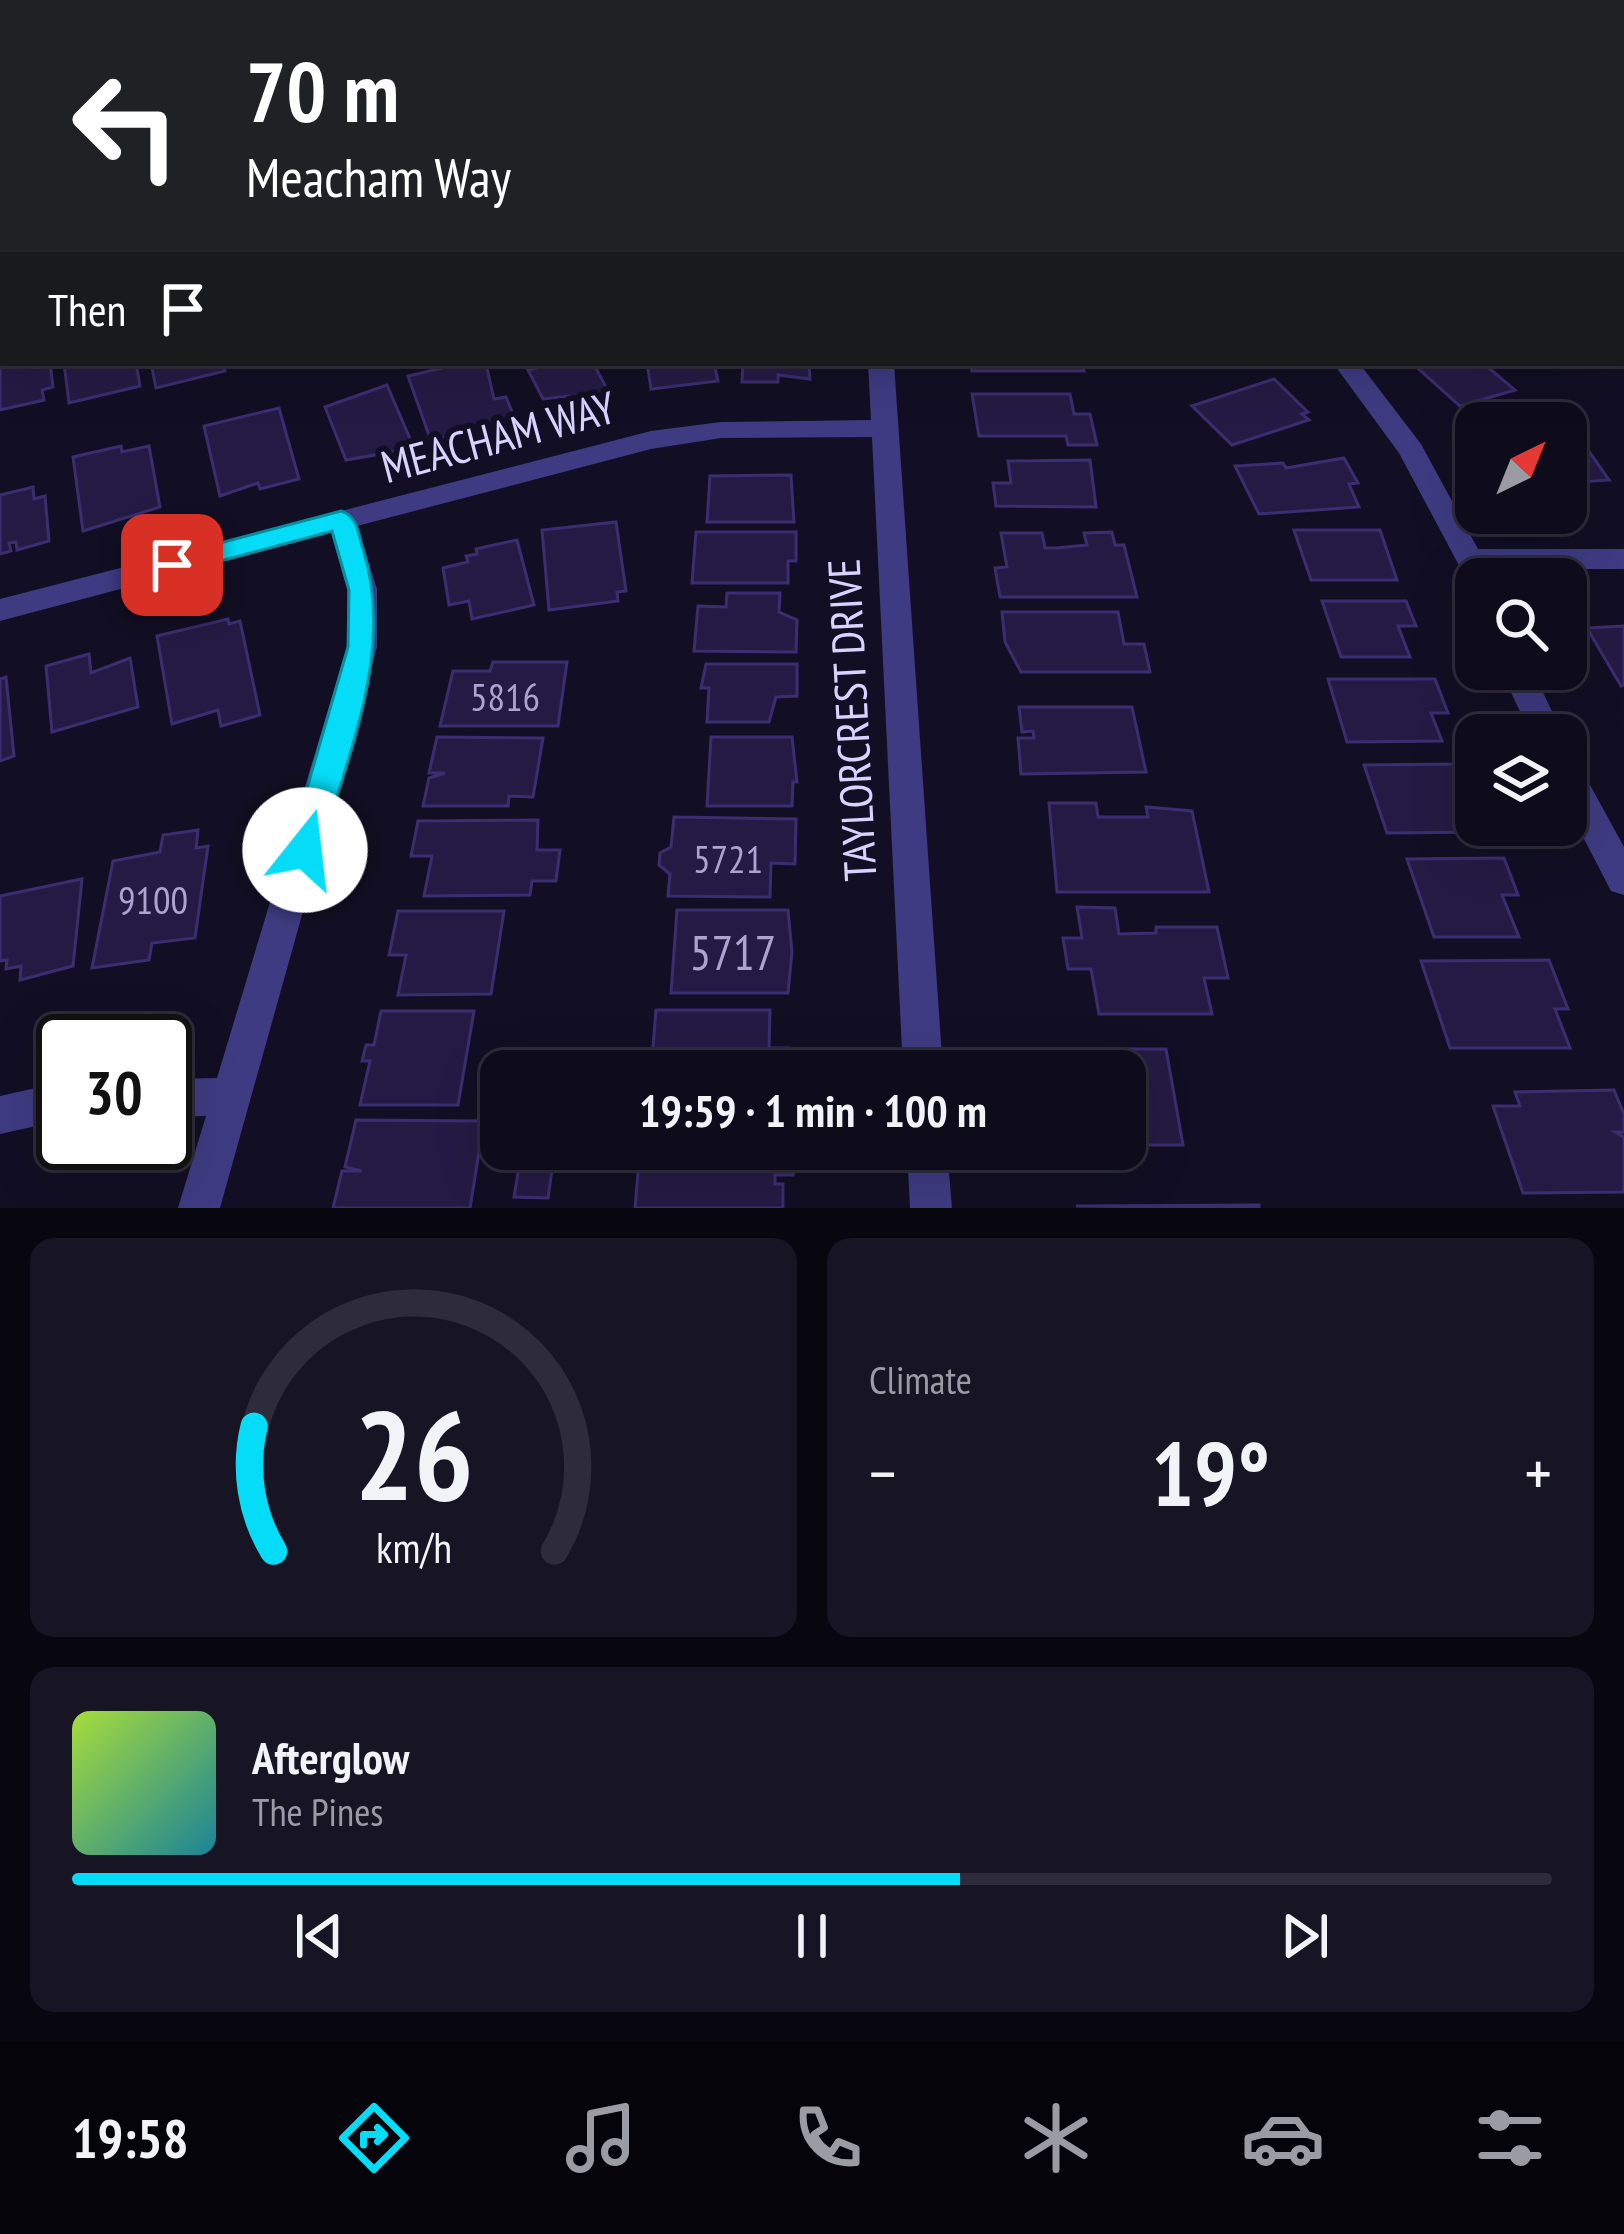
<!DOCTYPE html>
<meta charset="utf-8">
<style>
:root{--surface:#0e0b1b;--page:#171424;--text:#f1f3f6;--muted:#9b9ba3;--line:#2e2b3a;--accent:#05ddf8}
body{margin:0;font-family:"PT Sans Narrow",sans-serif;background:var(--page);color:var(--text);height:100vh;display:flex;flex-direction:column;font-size:45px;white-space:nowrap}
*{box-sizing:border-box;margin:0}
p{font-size:39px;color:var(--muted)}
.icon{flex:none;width:66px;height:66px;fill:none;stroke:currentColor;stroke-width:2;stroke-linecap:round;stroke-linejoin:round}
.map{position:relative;height:1208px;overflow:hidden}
.panel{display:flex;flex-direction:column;gap:30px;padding:30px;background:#08060f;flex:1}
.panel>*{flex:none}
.top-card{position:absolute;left:0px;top:0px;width:1626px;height:366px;box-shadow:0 12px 48px #0002,0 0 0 3px var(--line);background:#202124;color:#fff;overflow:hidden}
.needle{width:78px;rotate:43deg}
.fabs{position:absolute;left:1455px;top:402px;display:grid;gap:24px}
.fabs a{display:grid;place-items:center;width:132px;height:132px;border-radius:24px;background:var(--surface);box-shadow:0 12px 48px #0002,0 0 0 3px var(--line);font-size:60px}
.speed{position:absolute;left:36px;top:1014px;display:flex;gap:24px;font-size:60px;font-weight:700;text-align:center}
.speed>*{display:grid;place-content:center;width:156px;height:156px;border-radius:50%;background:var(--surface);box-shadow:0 12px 48px #0002,0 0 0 3px var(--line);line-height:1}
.speed .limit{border:6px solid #111;border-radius:18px;background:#fff;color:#111}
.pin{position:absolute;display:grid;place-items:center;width:102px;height:102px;color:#fff;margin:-51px;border-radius:24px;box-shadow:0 6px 18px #0006}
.me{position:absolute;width:132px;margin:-66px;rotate:16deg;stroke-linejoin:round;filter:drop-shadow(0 0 9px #0008)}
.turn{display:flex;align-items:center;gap:42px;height:252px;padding:0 48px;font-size:54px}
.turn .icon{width:156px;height:156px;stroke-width:2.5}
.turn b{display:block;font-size:84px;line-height:102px}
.then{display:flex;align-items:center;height:114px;padding:0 48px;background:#0003;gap:24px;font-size:45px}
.big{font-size:90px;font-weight:600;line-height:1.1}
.panel .tile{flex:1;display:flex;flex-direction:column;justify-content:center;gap:18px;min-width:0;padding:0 42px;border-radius:24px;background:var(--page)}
.panel .dial{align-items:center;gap:0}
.dial svg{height:312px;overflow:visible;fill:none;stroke:var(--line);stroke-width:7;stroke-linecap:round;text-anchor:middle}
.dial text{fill:var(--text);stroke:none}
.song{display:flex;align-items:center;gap:36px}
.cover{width:144px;height:144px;border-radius:18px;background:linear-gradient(135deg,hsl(80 70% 55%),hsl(190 70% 35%))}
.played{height:12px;border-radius:6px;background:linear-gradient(90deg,var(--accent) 60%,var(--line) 60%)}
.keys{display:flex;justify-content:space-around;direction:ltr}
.heat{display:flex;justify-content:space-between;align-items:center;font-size:66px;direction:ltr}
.panel .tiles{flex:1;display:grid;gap:30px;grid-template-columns:1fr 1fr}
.tile:last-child{grid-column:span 2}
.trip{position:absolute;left:480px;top:1050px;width:666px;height:120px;border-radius:24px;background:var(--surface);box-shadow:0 12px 48px #0002,0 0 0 3px var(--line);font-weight:600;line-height:120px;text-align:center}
.tabs{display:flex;height:192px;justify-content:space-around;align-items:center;background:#06040b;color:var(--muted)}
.tabs .icon{width:84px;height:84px}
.tabs .current{color:var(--accent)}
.tabs b{font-size:54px;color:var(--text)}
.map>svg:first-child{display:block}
.building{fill:#241b44;stroke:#3b2e70;stroke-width:3}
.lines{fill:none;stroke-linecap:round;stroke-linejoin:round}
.minor{fill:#3e3b82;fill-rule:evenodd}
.route{fill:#05ddf8;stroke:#0390a1;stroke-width:3}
.labels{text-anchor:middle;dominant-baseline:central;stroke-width:12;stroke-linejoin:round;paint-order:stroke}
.number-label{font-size:39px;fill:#aba4d0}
.street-label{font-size:45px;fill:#d8d2fe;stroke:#120f24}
.near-number-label{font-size:48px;fill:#aba4d0}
</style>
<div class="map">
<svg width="1624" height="1208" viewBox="0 0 1624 1208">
<rect width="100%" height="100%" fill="#120f24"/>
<g class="building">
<polygon points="0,362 50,363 53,387 42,390 44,400 0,410"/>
<polygon points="64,363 136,363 140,386 69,403"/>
<polygon points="151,363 223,363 225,371 156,388"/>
<polygon points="558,363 593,363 611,396 575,405 570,396 543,399 528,370"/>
<polygon points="647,363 714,363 718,381 651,389"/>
<polygon points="743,363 809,363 810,379 778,375 778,382 742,382"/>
<polygon points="971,363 1082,363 1084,371 972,371"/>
<polygon points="1412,363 1483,363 1515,390 1460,406"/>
<polygon points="459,364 486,364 494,399 506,397 515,419 431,441 408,376"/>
<polygon points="1274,379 1308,412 1302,414 1309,420 1232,445 1192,406"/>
<polygon points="387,385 414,448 346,460 325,407"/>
<polygon points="972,394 1070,394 1074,414 1090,414 1097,445 1068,445 1066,436 979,436"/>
<polygon points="279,408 299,479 260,489 258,483 220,496 204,426"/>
<polygon points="1575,436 1588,450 1609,480 1566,483 1566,437"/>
<polygon points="121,446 122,452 149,446 160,507 83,531 73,457"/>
<polygon points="1344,458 1358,483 1349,484 1359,507 1259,514 1235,466 1283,463 1286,468"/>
<polygon points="1090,460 1096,507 996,506 993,483 1011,483 1008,461"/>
<polygon points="791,475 794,522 707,522 710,476"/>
<polygon points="33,487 34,499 45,496 49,541 17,550 16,542 9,543 11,551 0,554 0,495"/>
<polygon points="616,522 626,591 617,592 618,601 549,610 542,530"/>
<polygon points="1294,530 1380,530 1397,580 1311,580"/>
<polygon points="696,532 796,532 796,561 788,561 788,583 692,583"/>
<polygon points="1112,532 1115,545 1124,545 1137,597 1000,597 995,568 1007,567 1001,533 1042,533 1045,548 1057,548 1087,545 1084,533"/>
<polygon points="517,540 534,605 472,619 469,601 449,605 443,568 468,562 466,556 477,554 476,549"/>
<polygon points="727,593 780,593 779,612 797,620 796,652 694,651 698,606 726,607"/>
<polygon points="1322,601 1406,601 1416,626 1398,626 1410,657 1341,657"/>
<polygon points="1002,612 1118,612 1124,644 1144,644 1150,672 1021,672 1005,642"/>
<polygon points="228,619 229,624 240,621 260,715 221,726 218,710 172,724 157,636"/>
<polygon points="1624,626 1624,685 1621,686 1587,628"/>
<polygon points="89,654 91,673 130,658 138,707 52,732 46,666"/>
<polygon points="493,662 567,662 558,726 440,726 453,671 490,671"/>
<polygon points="706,664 797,664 797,696 776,697 769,722 707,722 709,688 701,688"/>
<polygon points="6,677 14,756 0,761 0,679"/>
<polygon points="1328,679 1435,679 1448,713 1431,713 1442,741 1347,742"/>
<polygon points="1019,707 1132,707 1146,772 1021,774 1018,738 1034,738 1033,731 1022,732"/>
<polygon points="437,737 543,738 533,797 509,796 508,806 423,806 429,778 445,773 429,773"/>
<polygon points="711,737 792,737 797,782 793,782 792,806 707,806"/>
<polygon points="1462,764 1476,795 1476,825 1488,825 1491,832 1387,833 1364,765"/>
<polygon points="1049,803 1096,803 1098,817 1148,817 1146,807 1192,811 1209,892 1057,892"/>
<polygon points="674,817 796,819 795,864 771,863 770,897 668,896 670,874 659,865 660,853 671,847"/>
<polygon points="538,820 537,850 560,850 556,881 532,881 530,895 424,896 432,856 411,856 418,821"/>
<polygon points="198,830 196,848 208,846 195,938 152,943 149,960 92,968 113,861 160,852 163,835"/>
<polygon points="1504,858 1518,895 1502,895 1519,937 1434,937 1407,859"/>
<polygon points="82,879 73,966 20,980 21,966 6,969 7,960 0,961 0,896"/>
<polygon points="1077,907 1115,908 1119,934 1156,933 1156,927 1217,927 1228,978 1204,978 1212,1014 1099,1014 1091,969 1068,969 1063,938 1082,938"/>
<polygon points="677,910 788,910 792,952 788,993 671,993"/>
<polygon points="398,911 504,911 491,994 398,995 406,955 389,955"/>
<polygon points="1549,960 1568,1009 1555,1009 1570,1048 1450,1048 1421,961"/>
<polygon points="656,1010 770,1010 769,1048 789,1048 788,1071 651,1071"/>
<polygon points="381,1011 474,1011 458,1105 360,1105 370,1061 362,1061 366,1045 374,1045"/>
<polygon points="1063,1049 1166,1049 1183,1145 1125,1145 1125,1071 1066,1071"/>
<polygon points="1614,1090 1624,1114 1624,1132 1615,1132 1624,1137 1624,1192 1523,1193 1493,1106 1520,1106 1515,1092"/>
<polygon points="356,1120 484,1121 470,1208 333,1208 342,1171 362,1171 345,1167"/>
<polygon points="522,1149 555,1149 548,1198 514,1197"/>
<polygon points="640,1149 793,1149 793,1175 775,1175 775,1184 783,1184 783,1208 635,1208"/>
<polygon points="1259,1205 1259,1208 1076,1206"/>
</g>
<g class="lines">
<g class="minor">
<polygon points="850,0 868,0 869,3 851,3"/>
<polygon points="1210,0 1228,0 1230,3 1212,3"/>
<polygon points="1521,0 1540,0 1542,3 1523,3"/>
<polygon points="1623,0 1624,0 1624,12 1623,3 1616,3"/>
<rect x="1623" y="79" width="1" height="12"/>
<rect x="0" y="108" width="3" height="12"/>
<rect x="1623" y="231" width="1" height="14"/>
<polygon points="0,306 3,306 0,321"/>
<polygon points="868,363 894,363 943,1071 903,1071 872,437 721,438 651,449 357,526 377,589 377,647 220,1208 178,1208 206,1116 165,1117 165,1079 217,1078 347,647 347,589 331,533 0,621 0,599 651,431 721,422 871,420"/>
<polygon points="1333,363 1359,363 1421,444 1478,549 1624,549 1624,569 1489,569 1495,579 1476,579 1476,588 1470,586 1399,453"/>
<polygon points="1500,669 1532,669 1563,735 1531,735"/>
<polygon points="1566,759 1578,763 1624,847 1624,895 1611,891 1566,804"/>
<polygon points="63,1082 63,1120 0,1134 0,1096"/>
<polygon points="907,1149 947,1149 952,1208 910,1208"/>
</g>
</g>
<path class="route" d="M 341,511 C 358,516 358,534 363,549 C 395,649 348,752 321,850 L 316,860 L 294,860 L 289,850 L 348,647 L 349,590 L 332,531 L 172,574 L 159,565 L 163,558 Z"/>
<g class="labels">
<g class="number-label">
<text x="505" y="696">5816</text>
<text x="728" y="858">5721</text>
<text x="153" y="899">9100</text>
</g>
<g class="street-label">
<text transform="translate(498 436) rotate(-15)">MEACHAM WAY</text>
<text transform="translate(851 720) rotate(-93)">TAYLORCREST DRIVE</text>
</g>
<g class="near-number-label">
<text x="733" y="952">5717</text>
</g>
</g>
</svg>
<div class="fabs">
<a><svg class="needle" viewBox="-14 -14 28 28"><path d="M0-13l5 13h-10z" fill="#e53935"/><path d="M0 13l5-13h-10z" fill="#9b9ba3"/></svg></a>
<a><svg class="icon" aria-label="search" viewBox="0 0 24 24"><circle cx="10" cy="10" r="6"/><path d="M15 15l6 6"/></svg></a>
<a><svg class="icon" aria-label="layers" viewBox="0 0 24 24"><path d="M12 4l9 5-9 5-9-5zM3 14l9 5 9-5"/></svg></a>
</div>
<div class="speed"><div class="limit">30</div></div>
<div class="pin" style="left:172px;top:565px;background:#d93025"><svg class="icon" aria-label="arrive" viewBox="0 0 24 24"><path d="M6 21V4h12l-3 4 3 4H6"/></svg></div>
<svg class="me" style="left:305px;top:850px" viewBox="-20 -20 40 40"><circle r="19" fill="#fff"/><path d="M0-13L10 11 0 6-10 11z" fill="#05ddf8"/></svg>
<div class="trip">19:59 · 1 min · 100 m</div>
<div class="top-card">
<div class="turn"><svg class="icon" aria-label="left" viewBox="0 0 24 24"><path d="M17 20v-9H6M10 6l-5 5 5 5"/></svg><div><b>70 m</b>Meacham Way</div></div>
<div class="then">Then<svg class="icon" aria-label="arrive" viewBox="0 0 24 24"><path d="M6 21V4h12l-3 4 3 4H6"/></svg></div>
</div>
</div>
<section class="panel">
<div class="tiles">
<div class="tile dial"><svg viewBox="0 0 100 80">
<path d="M14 69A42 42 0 1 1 86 69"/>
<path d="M14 69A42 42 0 0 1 9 37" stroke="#05ddf8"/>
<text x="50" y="56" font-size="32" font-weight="700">26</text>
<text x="50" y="72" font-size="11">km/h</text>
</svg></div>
<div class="tile"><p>Climate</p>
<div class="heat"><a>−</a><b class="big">19°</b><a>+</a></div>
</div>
<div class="tile">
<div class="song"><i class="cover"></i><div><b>Afterglow</b><p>The Pines</p></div></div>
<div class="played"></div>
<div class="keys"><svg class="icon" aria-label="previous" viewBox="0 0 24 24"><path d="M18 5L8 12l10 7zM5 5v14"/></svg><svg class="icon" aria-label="pause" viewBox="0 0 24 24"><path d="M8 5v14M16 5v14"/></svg><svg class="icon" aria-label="next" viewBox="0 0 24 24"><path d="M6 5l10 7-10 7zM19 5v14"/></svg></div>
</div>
</div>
</section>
<nav class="tabs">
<b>19:58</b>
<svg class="icon current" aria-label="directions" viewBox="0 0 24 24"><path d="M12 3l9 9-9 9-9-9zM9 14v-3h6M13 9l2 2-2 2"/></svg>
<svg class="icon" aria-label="music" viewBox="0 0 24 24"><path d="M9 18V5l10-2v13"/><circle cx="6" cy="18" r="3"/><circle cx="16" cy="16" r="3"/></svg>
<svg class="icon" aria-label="phone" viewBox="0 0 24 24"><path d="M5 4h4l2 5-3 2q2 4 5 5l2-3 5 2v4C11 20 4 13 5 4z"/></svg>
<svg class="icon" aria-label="climate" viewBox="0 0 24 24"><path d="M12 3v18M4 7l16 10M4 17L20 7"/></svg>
<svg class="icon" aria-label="car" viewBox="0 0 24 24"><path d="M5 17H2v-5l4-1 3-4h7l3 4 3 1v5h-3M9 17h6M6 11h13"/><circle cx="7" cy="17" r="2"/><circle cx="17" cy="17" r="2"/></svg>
<svg class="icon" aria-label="filters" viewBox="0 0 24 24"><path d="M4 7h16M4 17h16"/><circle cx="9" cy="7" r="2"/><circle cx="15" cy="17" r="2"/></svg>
</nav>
